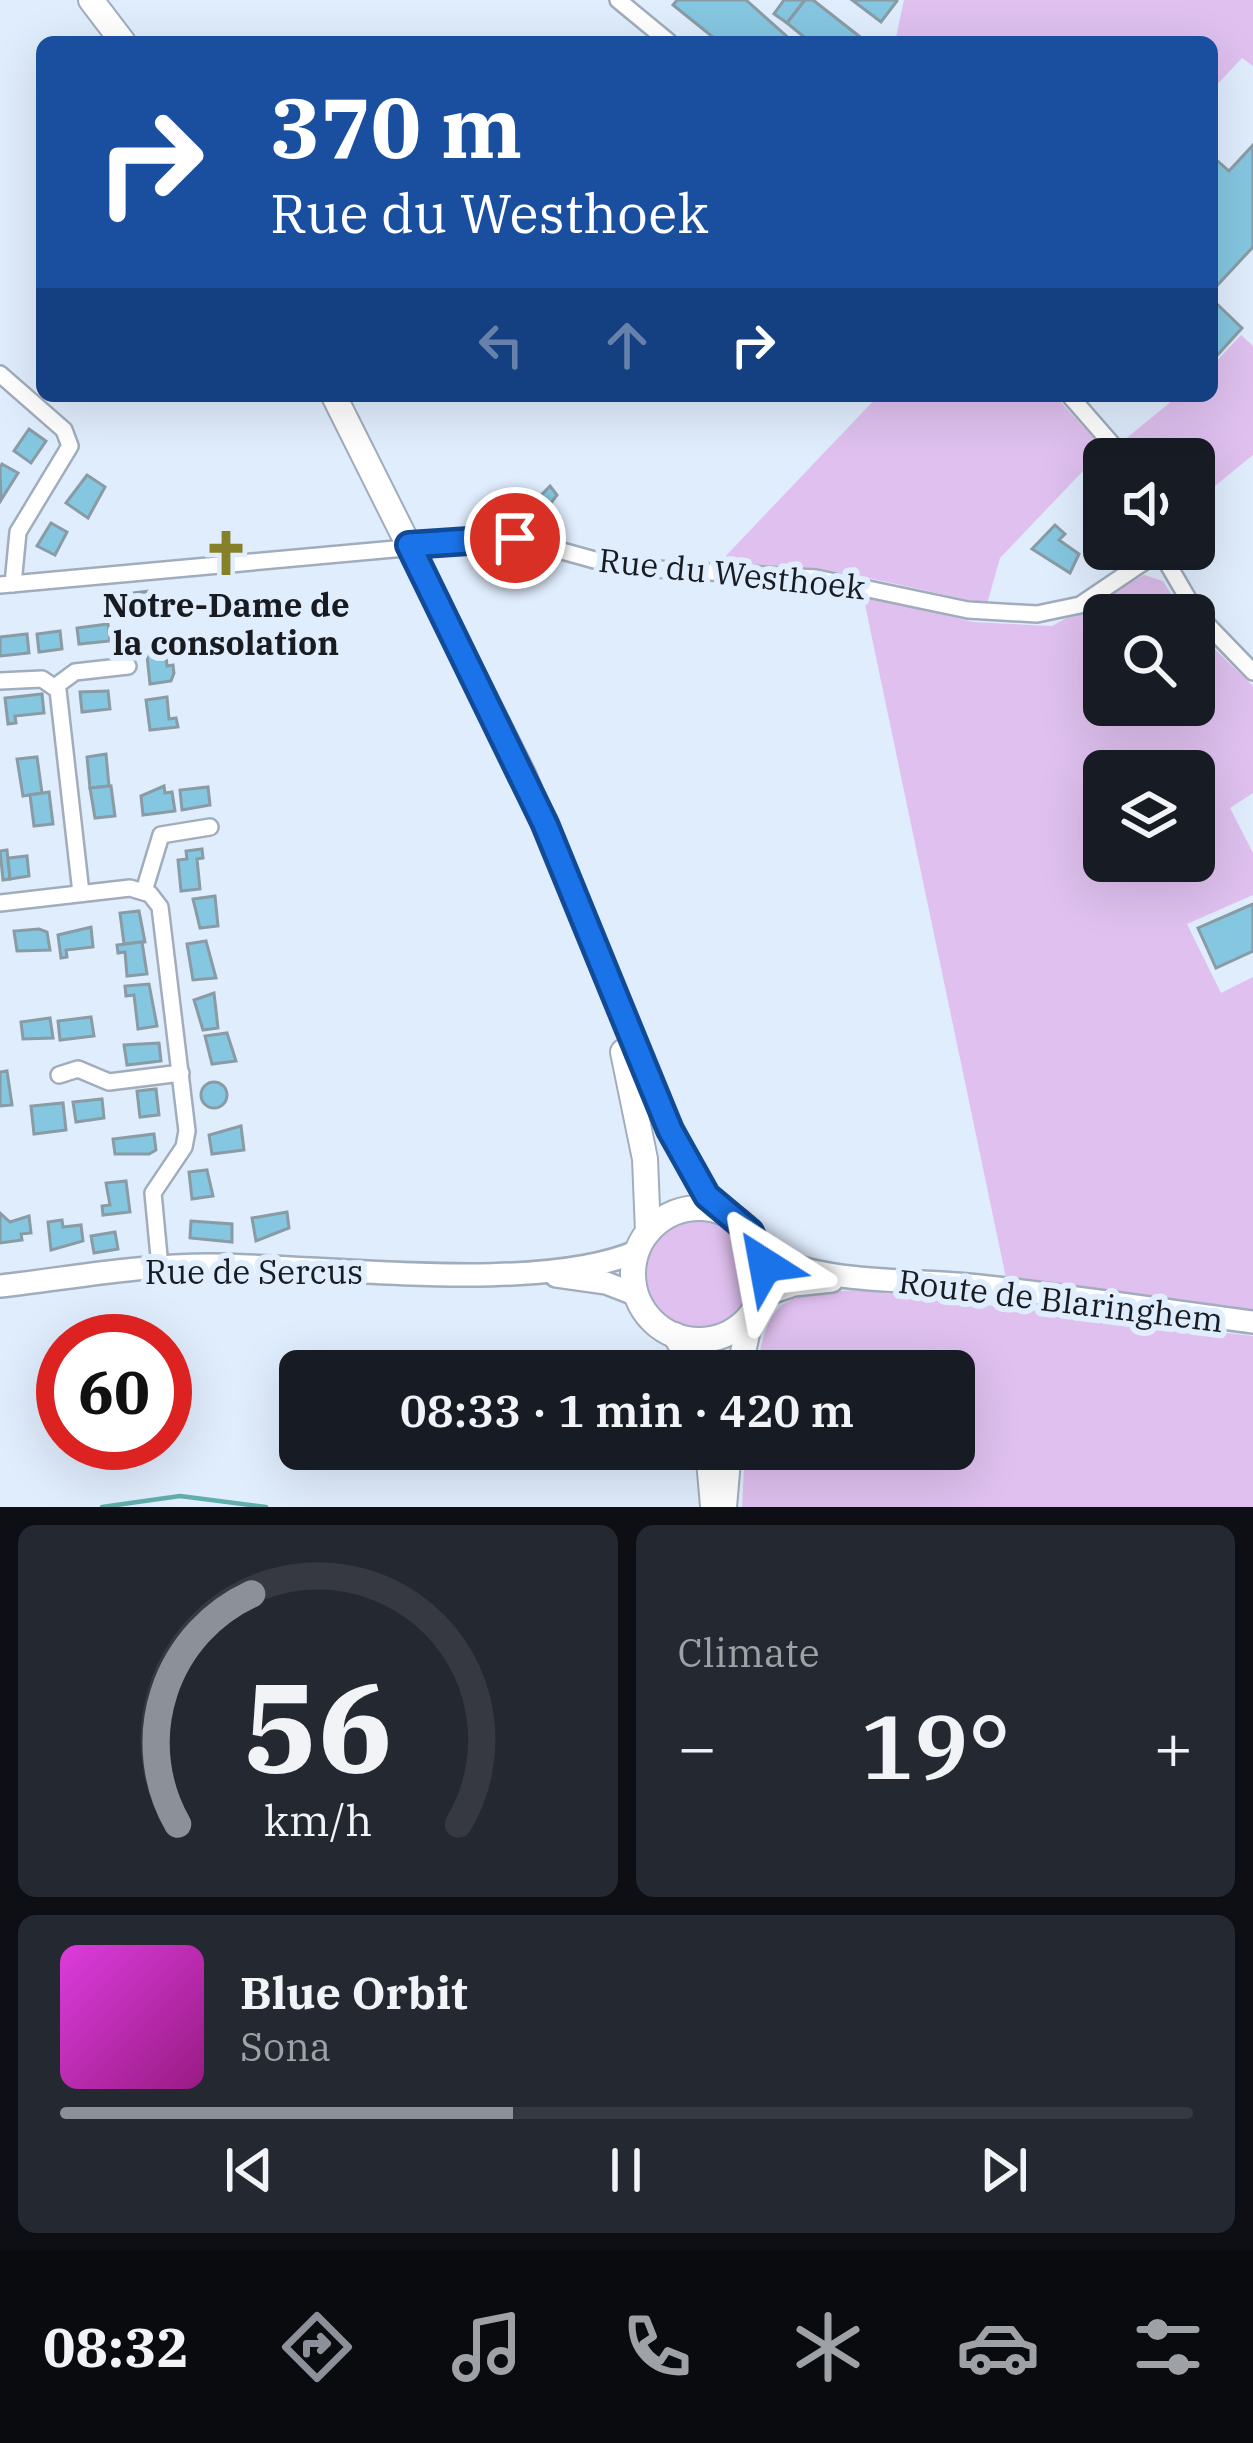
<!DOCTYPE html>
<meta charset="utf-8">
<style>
:root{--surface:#171b24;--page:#242831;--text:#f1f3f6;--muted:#9ea1a6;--line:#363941;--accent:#8c9099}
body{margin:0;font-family:"IBM Plex Serif",serif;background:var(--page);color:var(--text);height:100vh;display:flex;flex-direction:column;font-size:45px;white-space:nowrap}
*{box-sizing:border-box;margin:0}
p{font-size:39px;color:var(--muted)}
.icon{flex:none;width:66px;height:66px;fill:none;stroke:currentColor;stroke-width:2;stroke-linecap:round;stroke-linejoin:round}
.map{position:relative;height:1507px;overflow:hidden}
.drawer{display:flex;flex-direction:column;gap:18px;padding:18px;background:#0d0f14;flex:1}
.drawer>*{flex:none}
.banner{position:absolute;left:36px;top:36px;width:1182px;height:366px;border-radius:18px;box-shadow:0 12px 48px #0002;background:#1a4fa0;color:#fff;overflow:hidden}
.buttons{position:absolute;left:1083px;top:438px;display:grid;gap:24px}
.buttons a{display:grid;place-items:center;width:132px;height:132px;border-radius:18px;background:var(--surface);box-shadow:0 12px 48px #0002;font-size:60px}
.speed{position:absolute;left:36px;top:1314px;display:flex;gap:24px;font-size:60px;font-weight:700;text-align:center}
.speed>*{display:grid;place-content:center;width:156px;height:156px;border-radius:50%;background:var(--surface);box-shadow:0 12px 48px #0002;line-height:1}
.speed .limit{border:18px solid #d22;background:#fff;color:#111}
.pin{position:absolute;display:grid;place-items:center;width:102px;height:102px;color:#fff;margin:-51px;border:6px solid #fff;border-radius:50%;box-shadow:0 3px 12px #0007}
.me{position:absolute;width:132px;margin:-66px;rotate:326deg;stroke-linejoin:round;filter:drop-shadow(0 0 9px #0008)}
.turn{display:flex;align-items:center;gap:42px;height:252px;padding:0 36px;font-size:54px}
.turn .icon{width:156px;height:156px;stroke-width:2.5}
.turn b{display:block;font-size:84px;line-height:102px}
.lanes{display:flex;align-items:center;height:114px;padding:0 36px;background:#0003;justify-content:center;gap:60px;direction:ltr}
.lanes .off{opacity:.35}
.big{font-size:90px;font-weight:600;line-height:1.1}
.drawer .tile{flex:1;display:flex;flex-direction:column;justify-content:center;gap:18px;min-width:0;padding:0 42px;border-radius:18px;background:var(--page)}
.drawer .dial{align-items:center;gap:0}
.dial svg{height:312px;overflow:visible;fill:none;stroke:var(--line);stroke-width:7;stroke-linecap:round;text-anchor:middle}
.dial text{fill:var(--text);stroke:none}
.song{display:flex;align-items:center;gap:36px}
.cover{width:144px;height:144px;border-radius:18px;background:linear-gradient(135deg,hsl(300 70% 55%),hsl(310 70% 35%))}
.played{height:12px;border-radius:6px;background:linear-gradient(90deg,var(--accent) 40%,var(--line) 40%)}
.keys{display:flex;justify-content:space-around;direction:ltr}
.heat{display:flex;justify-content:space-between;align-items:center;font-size:66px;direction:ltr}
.drawer .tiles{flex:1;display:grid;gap:18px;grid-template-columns:1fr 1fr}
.tile:last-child{grid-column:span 2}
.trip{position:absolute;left:279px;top:1350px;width:696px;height:120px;border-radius:18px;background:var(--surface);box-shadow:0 12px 48px #0002;font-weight:600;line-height:120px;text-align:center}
.tab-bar{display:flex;height:192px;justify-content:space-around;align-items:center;background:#090b0e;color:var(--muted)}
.tab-bar .icon{width:84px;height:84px}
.tab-bar .on{color:var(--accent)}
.tab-bar b{font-size:54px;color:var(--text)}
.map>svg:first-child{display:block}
.green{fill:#dfc0ef;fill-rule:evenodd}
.water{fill:#62aead}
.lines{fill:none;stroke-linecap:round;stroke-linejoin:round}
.stream{stroke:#62aead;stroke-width:4.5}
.building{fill:#85c6e0;stroke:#899ca5;stroke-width:3}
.street-casing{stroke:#a1adbc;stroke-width:20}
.secondary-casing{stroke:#a1adbc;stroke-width:26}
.primary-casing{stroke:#a1adbc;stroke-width:28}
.street{stroke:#fff;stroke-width:15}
.secondary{stroke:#fff;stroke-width:21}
.primary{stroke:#fff;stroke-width:24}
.route-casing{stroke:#114b97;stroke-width:30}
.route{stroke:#1a73e8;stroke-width:21}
.labels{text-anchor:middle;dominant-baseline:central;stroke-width:12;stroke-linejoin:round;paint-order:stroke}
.street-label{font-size:33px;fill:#181c22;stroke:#e0edfd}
.poi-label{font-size:33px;font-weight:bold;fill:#181c22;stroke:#e0edfd}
</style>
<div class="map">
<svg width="1253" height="1507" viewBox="0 0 1253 1507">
<rect width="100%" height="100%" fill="#e0edfd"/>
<g class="green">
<polygon points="904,0 1253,0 1253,66 1242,58 1212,90 1212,42 895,42"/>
<polygon points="1241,335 1253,346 1253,455 1194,503 1194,459 1140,459 1123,441 1178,396 1212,396 1212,366"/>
<polygon points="878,396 1055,396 1104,449 1000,558 987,604 846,573 720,562"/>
<path d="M 1144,575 L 1163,581 L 1184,615 L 1104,615 L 1104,705 L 1194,705 L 1194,629 L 1253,686 L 1253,793 L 1230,808 L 1253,853 L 1253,895 L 1187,924 L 1221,993 L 1253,977 L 1253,1313 L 1006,1278 L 863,595 L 973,622 L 1052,626 ZM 1104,771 L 1194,771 L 1194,861 L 1104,861 Z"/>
<circle cx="699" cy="1274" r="54"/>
<path d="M 856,1290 L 1253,1336 L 1253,1507 L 742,1507 L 745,1449 L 954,1449 L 954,1371 L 755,1371 C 772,1295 780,1296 856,1290 Z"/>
</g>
<polygon class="water" points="959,1396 975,1419 966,1457 939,1449 954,1449 954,1398"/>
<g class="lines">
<polyline class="stream" points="102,1507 180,1496 266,1507"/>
</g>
<g class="building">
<polygon points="677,0 746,0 792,41 719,42 673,5"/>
<polygon points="784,0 805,0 787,23 774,14"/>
<polygon points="805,0 813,0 864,40 810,42 787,23"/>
<polygon points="852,0 897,0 897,1 881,22"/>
<polygon points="1253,145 1253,247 1212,291 1212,156 1229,171"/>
<polygon points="1218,305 1242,328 1212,361 1212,311"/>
<polygon points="29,429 46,441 31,463 14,451"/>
<polygon points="2,464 18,473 1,500 0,468"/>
<polygon points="87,475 105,487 88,518 66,503"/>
<polygon points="550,486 557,495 535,525 523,514"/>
<polygon points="51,523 67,532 55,555 37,546"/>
<polygon points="1055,525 1065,534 1059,540 1079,554 1070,573 1032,549"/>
<polygon points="150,591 153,615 133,617 132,593"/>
<polygon points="108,624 110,641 79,644 77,628"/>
<polygon points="60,631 62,649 39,652 37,634"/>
<polygon points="27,634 29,653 0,656 0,637"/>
<polygon points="165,644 167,666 173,665 174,673 171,681 150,684 146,646"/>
<polygon points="108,691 110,709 82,712 80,692"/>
<polygon points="42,694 44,713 15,716 16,723 8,724 5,698"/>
<polygon points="167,697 169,719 176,718 178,727 150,730 146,700"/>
<polygon points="106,754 109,786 90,788 87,757"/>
<polygon points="37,757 42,793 23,796 17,759"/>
<polygon points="111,786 115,816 95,818 90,788"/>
<polygon points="164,786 165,793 172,792 175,811 143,815 141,796"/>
<polygon points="208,787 210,805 182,810 180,790"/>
<polygon points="49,792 53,824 34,826 30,795"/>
<polygon points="202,849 203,858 197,859 200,889 181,891 178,860 187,859 186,851"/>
<polygon points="7,850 10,879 3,880 0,851"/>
<polygon points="27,856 29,876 10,879 8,858"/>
<polygon points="215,896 218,926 200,928 193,899"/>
<polygon points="1253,904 1253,951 1216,968 1198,928"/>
<polygon points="139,911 145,942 124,944 120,913"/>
<polygon points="91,927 93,947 66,950 67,957 61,958 58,935"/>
<polygon points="39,929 47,932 50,950 17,951 14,931"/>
<polygon points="206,941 216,978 193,980 187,944"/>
<polygon points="142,942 147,974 127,976 125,952 118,953 117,945"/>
<polygon points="149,984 157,1026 138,1029 134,995 126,996 125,986"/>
<polygon points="214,993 218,1028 203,1030 194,1000"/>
<polygon points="91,1017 94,1036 60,1040 58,1021"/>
<polygon points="50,1018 53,1038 23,1039 21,1022"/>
<polygon points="227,1033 236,1061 212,1064 205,1036"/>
<polygon points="159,1043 161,1061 127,1065 124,1045"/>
<polygon points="7,1071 12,1105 0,1106 0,1072"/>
<circle cx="214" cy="1095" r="13"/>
<polygon points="156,1089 159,1115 140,1117 137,1091"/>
<polygon points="102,1099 104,1118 76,1122 73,1102"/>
<polygon points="63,1103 66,1130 34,1134 31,1106"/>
<polygon points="241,1126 244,1150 212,1154 209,1135"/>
<polygon points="154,1134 156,1150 149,1154 115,1154 113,1139"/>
<polygon points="207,1170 213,1196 192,1199 189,1172"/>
<polygon points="126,1181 130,1212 103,1215 102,1206 110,1205 106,1183"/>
<polygon points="287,1212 289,1228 256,1241 252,1218"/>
<polygon points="0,1213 10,1222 29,1216 31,1233 21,1234 22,1240 0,1243"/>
<polygon points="62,1220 63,1227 81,1225 83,1241 51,1250 48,1222"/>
<polygon points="191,1221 232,1224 232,1242 190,1238"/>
<polygon points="115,1232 118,1249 94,1253 91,1236"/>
</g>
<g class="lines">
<defs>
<g id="street">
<polyline points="618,0 669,42"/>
<polyline points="0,374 64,430 70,446 18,532 13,584"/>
<polyline points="1070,396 1125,459"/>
<polyline points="1159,549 1197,614 1253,672"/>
<polyline points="0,585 515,538 620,567 816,578 968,610 1037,614 1080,605 1160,551"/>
<polyline points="0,681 42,679 58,690 81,893"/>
<polyline points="56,686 75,672 128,666"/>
<polyline points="144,891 161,835 210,827"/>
<polyline points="0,903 130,888 150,894 160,907 187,1131 184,1147 153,1193 160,1267"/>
<polyline points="59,1075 78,1069 109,1082 181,1073"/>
</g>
<g id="secondary">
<path d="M 762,1253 C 827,1286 909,1278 979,1286 C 1071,1296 1162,1310 1253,1322"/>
<polyline points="556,1276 606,1283 637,1295"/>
<path d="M 0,1286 C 70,1278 139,1265 210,1265 C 322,1265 539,1295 638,1251"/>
<polyline points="761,1296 794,1285 832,1281"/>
</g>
<g id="primary">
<polyline points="91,0 123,42"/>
<polyline points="334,396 524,776 662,1112 701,1187 721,1212"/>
<polyline points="623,1052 645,1159 648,1232"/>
<circle cx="699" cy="1274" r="66"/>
<polyline points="675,1335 696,1371"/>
<polyline points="739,1371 751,1315"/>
<polyline points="708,1449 713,1506"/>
<polyline points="724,1507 729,1449"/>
</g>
</defs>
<use href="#street" class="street-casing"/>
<use href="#secondary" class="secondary-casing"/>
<use href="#primary" class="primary-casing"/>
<use href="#street" class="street"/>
<use href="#secondary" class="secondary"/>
<use href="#primary" class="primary"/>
</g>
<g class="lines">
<defs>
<polyline id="route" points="515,538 409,545 545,824 670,1130 707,1196 750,1232 765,1265"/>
</defs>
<use href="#route" class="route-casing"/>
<use href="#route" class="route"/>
</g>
<defs>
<symbol id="church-bare" viewBox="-9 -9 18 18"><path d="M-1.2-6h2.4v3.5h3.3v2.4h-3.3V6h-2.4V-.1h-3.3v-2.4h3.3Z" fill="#868129" stroke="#e0edfd" stroke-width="2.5" paint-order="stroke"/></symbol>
</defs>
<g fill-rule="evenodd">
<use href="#church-bare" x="193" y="520" width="66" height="66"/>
</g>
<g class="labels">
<g class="street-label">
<text transform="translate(732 573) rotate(6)">Rue du Westhoek</text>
<text x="254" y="1271">Rue de Sercus</text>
<text transform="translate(1061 1300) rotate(7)">Route de Blaringhem</text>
</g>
<g class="poi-label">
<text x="226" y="604">Notre-Dame de<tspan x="226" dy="38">la consolation</tspan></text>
</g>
</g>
</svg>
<div class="buttons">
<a><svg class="icon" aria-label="sound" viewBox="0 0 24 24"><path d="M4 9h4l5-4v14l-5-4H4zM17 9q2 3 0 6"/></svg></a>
<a><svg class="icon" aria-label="search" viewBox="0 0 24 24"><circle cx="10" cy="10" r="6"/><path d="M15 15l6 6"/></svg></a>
<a><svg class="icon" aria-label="layers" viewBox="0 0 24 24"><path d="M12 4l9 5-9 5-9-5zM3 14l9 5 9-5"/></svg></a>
</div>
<div class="speed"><div class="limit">60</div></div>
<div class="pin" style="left:515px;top:538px;background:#d93025"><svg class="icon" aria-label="arrive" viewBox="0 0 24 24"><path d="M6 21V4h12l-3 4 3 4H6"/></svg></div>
<svg class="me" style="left:765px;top:1265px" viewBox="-20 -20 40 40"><path d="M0-17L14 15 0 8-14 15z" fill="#1a73e8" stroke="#fff" stroke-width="4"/></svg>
<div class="trip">08:33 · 1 min · 420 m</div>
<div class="banner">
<div class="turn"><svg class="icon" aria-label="right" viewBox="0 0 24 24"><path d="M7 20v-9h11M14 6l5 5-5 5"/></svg><div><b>370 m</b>Rue du Westhoek</div></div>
<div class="lanes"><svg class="icon off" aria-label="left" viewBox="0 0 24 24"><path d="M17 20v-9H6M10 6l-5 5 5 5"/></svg><svg class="icon off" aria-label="ahead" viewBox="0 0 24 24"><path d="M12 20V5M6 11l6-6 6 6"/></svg><svg class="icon" aria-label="right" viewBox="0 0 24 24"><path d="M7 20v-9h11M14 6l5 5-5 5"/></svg></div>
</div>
</div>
<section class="drawer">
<div class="tiles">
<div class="tile dial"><svg viewBox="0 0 100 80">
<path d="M14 69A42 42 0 1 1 86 69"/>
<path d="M14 69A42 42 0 0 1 33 10" stroke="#8c9099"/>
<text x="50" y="56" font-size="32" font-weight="700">56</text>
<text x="50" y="72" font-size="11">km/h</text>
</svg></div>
<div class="tile"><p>Climate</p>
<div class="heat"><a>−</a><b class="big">19°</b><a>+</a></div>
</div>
<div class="tile">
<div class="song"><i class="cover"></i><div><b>Blue Orbit</b><p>Sona</p></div></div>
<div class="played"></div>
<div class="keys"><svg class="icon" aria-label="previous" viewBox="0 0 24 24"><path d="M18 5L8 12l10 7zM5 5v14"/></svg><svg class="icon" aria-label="pause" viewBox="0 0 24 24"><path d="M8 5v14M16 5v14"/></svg><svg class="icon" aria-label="next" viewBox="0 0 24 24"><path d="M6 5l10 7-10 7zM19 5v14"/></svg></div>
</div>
</div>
</section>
<nav class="tab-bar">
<b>08:32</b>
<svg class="icon on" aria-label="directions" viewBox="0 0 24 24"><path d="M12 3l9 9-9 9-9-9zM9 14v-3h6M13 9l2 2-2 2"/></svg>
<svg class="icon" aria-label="music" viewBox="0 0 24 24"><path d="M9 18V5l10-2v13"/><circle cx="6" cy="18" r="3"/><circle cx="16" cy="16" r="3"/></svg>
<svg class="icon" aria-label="phone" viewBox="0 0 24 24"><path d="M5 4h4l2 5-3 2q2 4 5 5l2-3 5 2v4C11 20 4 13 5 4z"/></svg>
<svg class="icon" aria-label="climate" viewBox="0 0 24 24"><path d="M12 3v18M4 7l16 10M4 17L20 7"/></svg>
<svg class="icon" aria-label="car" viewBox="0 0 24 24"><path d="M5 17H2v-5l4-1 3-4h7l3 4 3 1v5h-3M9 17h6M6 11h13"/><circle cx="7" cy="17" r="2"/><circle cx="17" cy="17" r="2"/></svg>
<svg class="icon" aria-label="filters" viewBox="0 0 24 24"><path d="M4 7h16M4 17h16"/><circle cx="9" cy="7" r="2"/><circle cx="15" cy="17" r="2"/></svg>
</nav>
